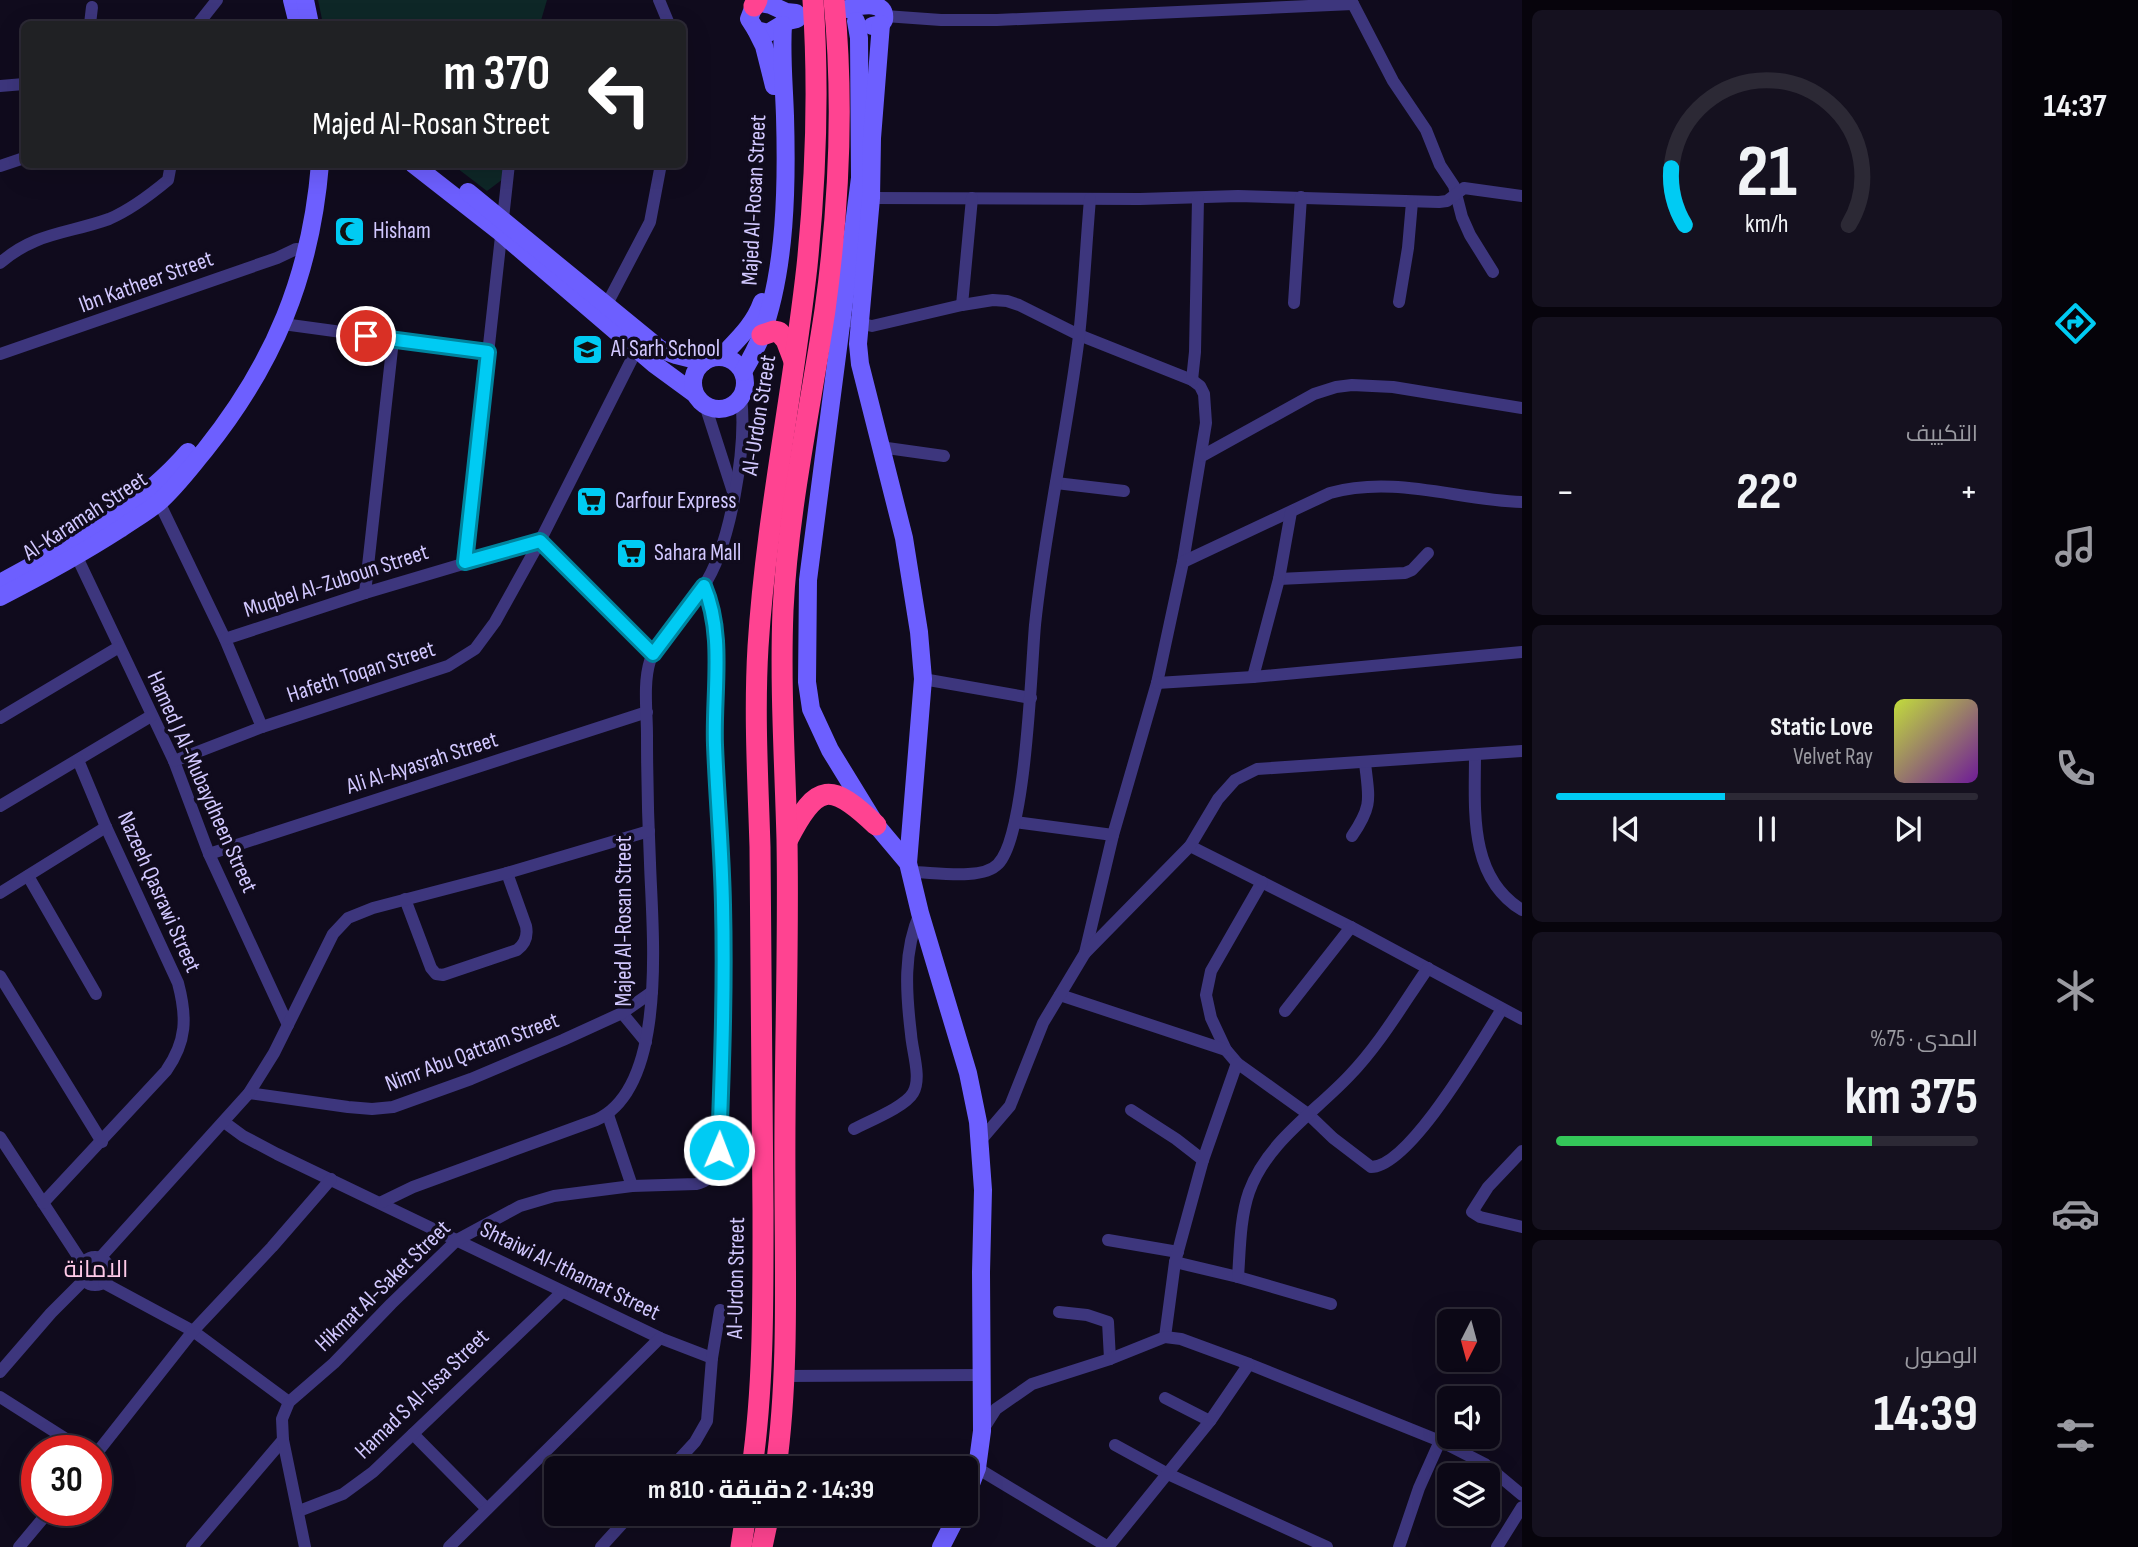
<!DOCTYPE html>
<html lang="ar">
<meta charset="utf-8">
<style>
:root{--surface:#0c0816;--page:#15111f;--text:#f1f3f6;--muted:#9a9aa1;--line:#2c2935;--accent:#00cbf3}
body{margin:0;font-family:"Sofia Sans Condensed",Cairo,sans-serif;background:var(--page);color:var(--text);direction:rtl;height:100vh;display:flex;flex-direction:column;font-size:26px;white-space:nowrap}
*{box-sizing:border-box;margin:0}
p{font-size:23px;color:var(--muted)}
.icon{flex:none;width:38px;height:38px;fill:none;stroke:currentColor;stroke-width:2;stroke-linecap:round;stroke-linejoin:round}
.map{position:relative;flex:1;overflow:hidden;direction:ltr}
.side{display:flex;flex-direction:column;gap:10px;padding:10px;background:#07040c;width:490px}
.side>*{flex:none}
.top-card{position:absolute;left:21px;top:21px;width:665px;height:147px;border-radius:10px;box-shadow:0 7px 28px #0002,0 0 0 2px var(--line);direction:rtl;background:#202124;color:#fff;overflow:hidden}
.needle{width:46px;rotate:186deg}
.controls{position:absolute;left:1437px;top:1309px;display:grid;gap:14px}
.controls a{display:grid;place-items:center;width:63px;height:63px;border-radius:10px;background:var(--surface);box-shadow:0 7px 28px #0002,0 0 0 2px var(--line);font-size:35px}
.speed{position:absolute;left:21px;top:1435px;display:flex;gap:14px;font-size:35px;font-weight:700;text-align:center}
.speed>*{display:grid;place-content:center;width:91px;height:91px;border-radius:50%;background:var(--surface);box-shadow:0 7px 28px #0002,0 0 0 2px var(--line);line-height:1}
.speed .limit{border:10px solid #d22;background:#fff;color:#111}
.pin{position:absolute;display:grid;place-items:center;width:60px;height:60px;color:#fff;margin:-30px;border:4px solid #fff;border-radius:50%;box-shadow:0 2px 7px #0007}
.me{position:absolute;width:77px;margin:-38px;rotate:1deg;stroke-linejoin:round;filter:drop-shadow(0 0 5px #0008)}
.turn{display:flex;align-items:center;gap:24px;height:147px;padding:0 21px;font-size:32px}
.turn .icon{width:91px;height:91px;stroke-width:2.5}
.turn b{display:block;font-size:49px;line-height:60px}
.big{font-size:52px;font-weight:700;line-height:1.1}
.side .tile{flex:1;display:flex;flex-direction:column;justify-content:center;gap:10px;min-width:0;padding:0 24px;border-radius:10px;background:var(--page)}
.side .dial{align-items:center;gap:0}
.dial svg{height:182px;overflow:visible;fill:none;stroke:var(--line);stroke-width:7;stroke-linecap:round;text-anchor:middle}
.dial text{fill:var(--text);stroke:none}
.song{display:flex;align-items:center;gap:21px}
.cover{width:84px;height:84px;border-radius:10px;background:linear-gradient(135deg,hsl(70 70% 55%),hsl(280 70% 35%))}
.played{height:7px;border-radius:4px;background:linear-gradient(90deg,var(--accent) 40%,var(--line) 40%)}
.keys{display:flex;justify-content:space-around;direction:ltr}
.heat{display:flex;justify-content:space-between;align-items:center;font-size:38px;direction:ltr}
.charge{height:10px;border-radius:5px;background:linear-gradient(90deg,#34c759 75%,var(--line) 0)}
.trip{position:absolute;left:544px;top:1456px;width:434px;height:70px;border-radius:10px;background:var(--surface);box-shadow:0 7px 28px #0002,0 0 0 2px var(--line);font-weight:700;line-height:70px;text-align:center;direction:rtl}
main{display:flex;flex:1;min-height:0}
.dock{display:flex;flex-direction:column;width:126px;justify-content:space-around;align-items:center;background:#050309;color:var(--muted)}
.dock .icon{width:49px;height:49px}
.dock .on{color:var(--accent)}
.dock b{font-size:32px;color:var(--text)}
.map>svg:first-child{display:block}
.green{fill:#0e2727}
.lines{fill:none;stroke-linecap:round;stroke-linejoin:round}
.street{stroke:#3d367d;stroke-width:12}
.secondary{stroke:#6d5fff;stroke-width:18}
.highway{stroke:#ff4391;stroke-width:21}
.route-casing{stroke:#00849e;stroke-width:18}
.route{stroke:#00cbf3;stroke-width:12}
.labels{text-anchor:middle;dominant-baseline:central;stroke-width:7;stroke-linejoin:round;paint-order:stroke}
.street-label{font-size:23px;fill:#d2c8ff;stroke:#100b1d}
.poi-label{font-size:23px;fill:#d2c8ff;stroke:#100b1d;text-anchor:start}
.neighbourhood-label{font-size:24px;fill:#ffcae8;stroke:#100b1d}
</style>
<main>
<nav class="dock">
<b>14:37</b>
<svg class="icon on" aria-label="directions" viewBox="0 0 24 24"><path d="M12 3l9 9-9 9-9-9zM9 14v-3h6M13 9l2 2-2 2"/></svg>
<svg class="icon" aria-label="music" viewBox="0 0 24 24"><path d="M9 18V5l10-2v13"/><circle cx="6" cy="18" r="3"/><circle cx="16" cy="16" r="3"/></svg>
<svg class="icon" aria-label="phone" viewBox="0 0 24 24"><path d="M5 4h4l2 5-3 2q2 4 5 5l2-3 5 2v4C11 20 4 13 5 4z"/></svg>
<svg class="icon" aria-label="climate" viewBox="0 0 24 24"><path d="M12 3v18M4 7l16 10M4 17L20 7"/></svg>
<svg class="icon" aria-label="car" viewBox="0 0 24 24"><path d="M5 17H2v-5l4-1 3-4h7l3 4 3 1v5h-3M9 17h6M6 11h13"/><circle cx="7" cy="17" r="2"/><circle cx="17" cy="17" r="2"/></svg>
<svg class="icon" aria-label="filters" viewBox="0 0 24 24"><path d="M4 7h16M4 17h16"/><circle cx="9" cy="7" r="2"/><circle cx="15" cy="17" r="2"/></svg>
</nav>
<section class="side">
<div class="tile dial"><svg viewBox="0 0 100 80">
<path d="M14 69A42 42 0 1 1 86 69"/>
<path d="M14 69A42 42 0 0 1 8 44" stroke="#00cbf3"/>
<text x="50" y="56" font-size="32" font-weight="700">21</text>
<text x="50" y="72" font-size="11">km/h</text>
</svg></div>
<div class="tile"><p>التكييف</p>
<div class="heat"><a>−</a><b class="big">22°</b><a>+</a></div>
</div>
<div class="tile">
<div class="song"><i class="cover"></i><div><b>Static Love</b><p>Velvet Ray</p></div></div>
<div class="played"></div>
<div class="keys"><svg class="icon" aria-label="previous" viewBox="0 0 24 24"><path d="M18 5L8 12l10 7zM5 5v14"/></svg><svg class="icon" aria-label="pause" viewBox="0 0 24 24"><path d="M8 5v14M16 5v14"/></svg><svg class="icon" aria-label="next" viewBox="0 0 24 24"><path d="M6 5l10 7-10 7zM19 5v14"/></svg></div>
</div>
<div class="tile"><p>المدى · 75%</p><b class="big">375 km</b><div class="charge"></div></div>
<div class="tile"><p>الوصول</p><b class="big">14:39</b></div>
</section>
<div class="map">
<svg width="1522" height="1547" viewBox="0 0 1522 1547">
<rect width="100%" height="100%" fill="#100b1d"/>
<g class="green">
<polygon points="318,0 547,0 540,24 323,24"/>
<polygon points="453,165 506,165 503,179 487,191"/>
</g>
<g class="lines">
<g class="street">
<polyline points="659,0 669,24"/>
<polyline points="1351,0 1393,81 1426,130 1440,165 1454,186 1462,217 1470,235 1493,272"/>
<polyline points="885,16 941,20 997,20 1353,4"/>
<polyline points="90,24 92,7"/>
<polyline points="198,24 217,0"/>
<polyline points="0,86 24,84"/>
<polyline points="0,166 24,158"/>
<polyline points="871,198 1140,199 1238,196 1439,202 1447,201 1464,188 1522,196"/>
<path d="M 0,263 C 36,232 67,234 109,219 C 130,210 150,195 168,180 L 171,164"/>
<polyline points="1399,302 1408,248 1412,202"/>
<polyline points="1294,303 1301,197"/>
<polyline points="607,304 650,222 661,164"/>
<polyline points="962,305 972,198"/>
<polyline points="853,322 872,326 962,305 993,300 1007,301 1019,305 1079,335 1192,380 1200,386 1204,394 1206,423 1183,562 1157,683 1113,835 1085,953"/>
<polyline points="283,324 488,352"/>
<polyline points="0,354 277,258 296,249 305,250"/>
<polyline points="1192,380 1195,352 1198,199"/>
<polyline points="705,405 733,492"/>
<polyline points="880,447 944,456"/>
<polyline points="1202,456 1314,394 1336,387 1352,385 1393,387 1522,408"/>
<polyline points="1056,483 1124,491"/>
<polyline points="159,502 225,639 262,727"/>
<polyline points="540,541 654,654"/>
<polyline points="77,557 174,761 209,854 288,1025"/>
<polyline points="465,562 509,164"/>
<path d="M 1183,562 L 1330,493 C 1395,475 1457,500 1522,502"/>
<polyline points="1279,579 1405,573 1412,570 1428,553"/>
<polyline points="365,593 393,340"/>
<polyline points="225,639 365,593 540,541"/>
<polyline points="1253,677 1279,579 1291,512"/>
<polyline points="923,679 1031,698"/>
<polyline points="1157,683 1253,677 1522,652"/>
<polyline points="0,718 119,647"/>
<path d="M 1475,755 C 1475,809 1468,877 1522,910"/>
<polyline points="174,761 262,727 448,666 475,649 495,622 540,541 637,349"/>
<polyline points="0,806 151,716"/>
<polyline points="1015,822 1113,835"/>
<path d="M 1352,836 C 1373,805 1369,799 1365,763"/>
<polyline points="1190,846 1351,927 1522,1019"/>
<polyline points="209,854 647,712"/>
<path d="M 911,872 C 933,872 982,881 998,864 C 1026,836 1031,670 1035,625 C 1045,528 1067,433 1079,336 C 1084,291 1086,245 1090,199"/>
<polyline points="28,876 96,994"/>
<path d="M 1262,882 L 1211,971 L 1206,995 L 1211,1018 L 1226,1050 L 1237,1063 L 1308,1114 L 1333,1138 L 1371,1167 C 1410,1167 1481,1042 1502,1009"/>
<polyline points="0,893 106,827"/>
<path d="M 405,899 L 431,968 L 436,974 L 443,975 L 517,950 C 525,944 528,936 526,926 L 507,873"/>
<polyline points="0,976 102,1142"/>
<polyline points="1060,995 1226,1050"/>
<polyline points="1285,1011 1351,927"/>
<polyline points="622,1013 646,1042"/>
<polyline points="249,1093 348,1107 372,1109 393,1107 471,1079 563,1040 622,1013 652,992"/>
<polyline points="1131,1110 1176,1139 1203,1160"/>
<polyline points="608,1115 632,1186"/>
<polyline points="224,1122 243,1136 277,1154 660,1338 712,1358"/>
<path d="M 854,1129 C 869,1121 905,1107 913,1093 C 922,1078 912,1051 911,1034 C 906,993 903,951 920,913"/>
<polyline points="0,1137 83,1264"/>
<polyline points="980,1141 1010,1106 1043,1023 1085,953 1190,846 1218,799 1235,780 1257,769 1522,751"/>
<polyline points="1522,1151 1488,1187 1472,1212 1480,1217 1522,1227"/>
<path d="M 382,1202 L 413,1187 L 596,1120 C 669,1087 652,929 650,863 C 648,820 647,778 647,735 C 647,712 643,683 650,661 C 654,650 665,640 672,631 C 683,617 693,602 703,587 C 731,546 747,446 741,397"/>
<path d="M 43,1203 L 166,1071 C 187,1041 187,1017 178,983 L 106,827 L 78,760"/>
<polyline points="1108,1240 1178,1252"/>
<circle cx="95" cy="1271" r="14"/>
<polyline points="100,1258 249,1093 274,1053 333,934 348,918 373,908 507,873 649,831"/>
<polyline points="1175,1262 1238,1277 1331,1304"/>
<path d="M 1238,1277 C 1240,1249 1240,1218 1249,1192 C 1267,1142 1315,1112 1349,1076 C 1380,1044 1403,1004 1428,968"/>
<polyline points="104,1283 193,1331 289,1402"/>
<polyline points="1059,1312 1087,1315 1108,1322 1110,1359"/>
<polyline points="1165,1337 1175,1262 1203,1160 1237,1063"/>
<polyline points="0,1372 51,1313 84,1280"/>
<polyline points="783,1376 981,1375"/>
<polyline points="0,1397 85,1451"/>
<polyline points="1165,1398 1210,1421"/>
<polyline points="982,1431 996,1409 1032,1384 1110,1359 1165,1337 1181,1339 1249,1364 1440,1441 1485,1464 1522,1495"/>
<polyline points="413,1434 487,1509"/>
<polyline points="1115,1445 1168,1474 1327,1547"/>
<polyline points="96,1454 193,1331 272,1247 331,1179"/>
<polyline points="671,1468 695,1442 707,1421 712,1358 720,1310"/>
<polyline points="977,1468 1108,1547"/>
<polyline points="299,1511 343,1494 373,1472 562,1292"/>
<polyline points="19,1547 50,1510"/>
<polyline points="192,1547 283,1440"/>
<path d="M 305,1547 L 283,1440 L 282,1419 L 289,1402 L 334,1363 L 391,1304 L 457,1240 L 520,1206 L 554,1196 L 632,1186 L 696,1184 C 721,1179 719,1149 720,1129 C 720,1054 725,980 723,905 C 722,851 717,798 715,745 C 713,693 725,635 704,586"/>
<polyline points="449,1547 660,1338"/>
<polyline points="601,1547 631,1514"/>
<polyline points="1108,1547 1210,1421 1249,1364"/>
<polyline points="1399,1547 1419,1488 1440,1441"/>
<polyline points="1497,1547 1522,1507"/>
</g>
<g class="secondary">
<polyline points="292,0 298,24"/>
<polyline points="305,0 310,24"/>
<path d="M 847,9 C 862,5 887,0 884,20 L 881,24 L 872,26"/>
<polyline points="796,13 786,12 771,5 761,3 754,6 749,19 756,30 768,33 788,21 797,19"/>
<polyline points="856,21 859,38 860,178 808,580 807,682 811,709 830,750 876,825 908,863 920,913 968,1073 978,1122 983,1190 981,1272 982,1431 977,1468 966,1497"/>
<polyline points="881,24 872,138 871,198 858,344 860,364 904,538 919,632 923,679 908,863"/>
<polyline points="756,30 764,46 774,86"/>
<polyline points="413,164 500,232 654,364 695,394"/>
<polyline points="468,192 660,349 676,355 704,362"/>
<path d="M 721,357 C 737,340 754,325 762,302"/>
<circle cx="719" cy="383" r="26"/>
<path d="M 743,372 C 750,360 757,347 762,334 C 786,269 787,185 785,116 C 784,85 781,55 783,25"/>
<path d="M 0,583 C 68,546 137,511 188,452"/>
<path d="M 0,597 C 41,576 81,554 120,529 C 133,520 147,512 159,502 C 176,487 190,468 205,450 C 274,364 311,275 320,164"/>
<polyline points="941,1547 958,1514"/>
</g>
<g class="highway">
<polyline points="754,6 757,0"/>
<polyline points="762,335 774,331 779,332 786,340 794,361"/>
<path d="M 788,839 C 817,782 831,782 876,825"/>
<path d="M 752,1468 C 764,1383 763,1296 763,1210 C 763,1089 762,968 760,847 C 758,781 754,714 758,647 C 766,519 793,394 807,266 C 816,177 819,89 813,0"/>
<path d="M 776,1468 C 789,1373 785,1276 785,1180 C 784,1067 789,953 787,840 C 785,763 780,687 783,610 C 788,510 810,410 825,310 C 839,208 844,103 834,0"/>
<polyline points="741,1547 746,1514"/>
<polyline points="762,1547 769,1514"/>
</g>
</g>
<g class="lines">
<defs>
<path id="route" d="M 366,336 L 488,352 L 465,562 L 540,541 L 653,654 L 704,586 C 725,635 713,693 715,745 C 717,798 722,851 723,905 C 725,987 722,1069 719,1150"/>
</defs>
<use href="#route" class="route-casing"/>
<use href="#route" class="route"/>
</g>
<defs>
<symbol id="mosque-square" viewBox="-11 -11 22 22"><rect x="-9" y="-9" width="18" height="18" rx="4" fill="#00cbf3" stroke="#100b1d"/><path d="M3.5-4.9A6 6 0 1 0 3.5 4.9A5 5 0 1 1 3.5-4.9Z" fill="#111"/></symbol>
<symbol id="school-square" viewBox="-11 -11 22 22"><rect x="-9" y="-9" width="18" height="18" rx="4" fill="#00cbf3" stroke="#100b1d"/><path d="M0-5L7-2L0 1L-7-2ZM-4 1L0 2.5L4 1V4Q0 6-4 4Z" fill="#111"/></symbol>
<symbol id="supermarket-square" viewBox="-11 -11 22 22"><rect x="-9" y="-9" width="18" height="18" rx="4" fill="#00cbf3" stroke="#100b1d"/><path d="M-6-5.5h2.5l.6 2H6L4.5 2H-2.5L-4.4-4H-6ZM-1.5 3.2a1.3 1.3 0 1 0 .1 0ZM3 3.2a1.3 1.3 0 1 0 .1 0Z" fill="#111"/></symbol>
</defs>
<g fill-rule="evenodd">
<use href="#mosque-square" x="332" y="214" width="35" height="35"/>
<use href="#school-square" x="570" y="332" width="35" height="35"/>
<use href="#supermarket-square" x="574" y="484" width="35" height="35"/>
<use href="#supermarket-square" x="614" y="536" width="35" height="35"/>
</g>
<g class="labels">
<g class="street-label">
<text transform="translate(754 200) rotate(-87)">Majed Al-Rosan Street</text>
<text transform="translate(146 282) rotate(-20)">Ibn Katheer Street</text>
<text transform="translate(759 415) rotate(-81)">Al-Urdon Street</text>
<text transform="translate(85 516) rotate(-33)">Al-Karamah Street</text>
<text transform="translate(336 581) rotate(-18)">Muqbel Al-Zuboun Street</text>
<text transform="translate(361 672) rotate(-18)">Hafeth Toqan Street</text>
<text transform="translate(422 763) rotate(-18)">Ali Al-Ayasrah Street</text>
<text transform="translate(202 782) rotate(66)">Hamed J Al-Mubaydheen Street</text>
<text transform="translate(159 892) rotate(66)">Nazeeh Qasrawi Street</text>
<text transform="translate(624 921) rotate(-90)">Majed Al-Rosan Street</text>
<text transform="translate(472 1052) rotate(-21)">Nimr Abu Qattam Street</text>
<text transform="translate(570 1271) rotate(26)">Shtaiwi Al-Ithamat Street</text>
<text transform="translate(736 1278) rotate(-89)">Al-Urdon Street</text>
<text transform="translate(383 1286) rotate(-44)">Hikmat Al-Saket Street</text>
<text transform="translate(422 1394) rotate(-44)">Hamad S Al-Issa Street</text>
</g>
<g class="poi-label">
<text x="373" y="231">Hisham</text>
<text x="611" y="349">Al Sarh School</text>
<text x="615" y="501">Carfour Express</text>
<text x="654" y="553">Sahara Mall</text>
</g>
<g class="neighbourhood-label">
<text x="96" y="1269">الامانة</text>
</g>
</g>
</svg>
<div class="controls">
<a><svg class="needle" viewBox="-14 -14 28 28"><path d="M0-13l5 13h-10z" fill="#e53935"/><path d="M0 13l5-13h-10z" fill="#9a9aa1"/></svg></a>
<a><svg class="icon" aria-label="sound" viewBox="0 0 24 24"><path d="M4 9h4l5-4v14l-5-4H4zM17 9q2 3 0 6"/></svg></a>
<a><svg class="icon" aria-label="layers" viewBox="0 0 24 24"><path d="M12 4l9 5-9 5-9-5zM3 14l9 5 9-5"/></svg></a>
</div>
<div class="speed"><div class="limit">30</div></div>
<div class="pin" style="left:366px;top:336px;background:#d93025"><svg class="icon" aria-label="arrive" viewBox="0 0 24 24"><path d="M6 21V4h12l-3 4 3 4H6"/></svg></div>
<svg class="me" style="left:719px;top:1150px" viewBox="-20 -20 40 40"><circle r="17" fill="#00cbf3" stroke="#fff" stroke-width="3"/><path d="M0-11L8 9 0 5-8 9z" fill="#fff"/></svg>
<div class="trip">14:39 · 2 دقيقة · 810 m</div>
<div class="top-card">
<div class="turn"><svg class="icon" aria-label="left" viewBox="0 0 24 24"><path d="M17 20v-9H6M10 6l-5 5 5 5"/></svg><div><b>370 m</b>Majed Al-Rosan Street</div></div>
</div>
</div>
</main>
